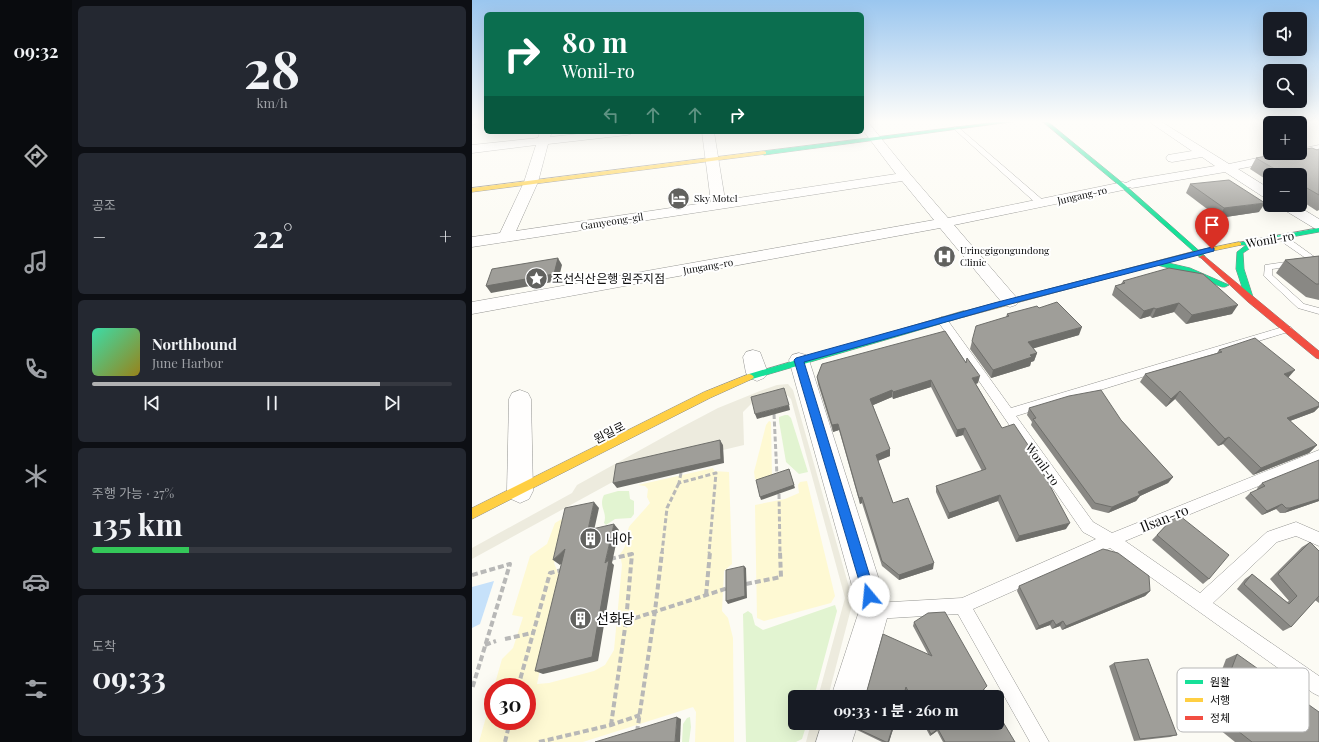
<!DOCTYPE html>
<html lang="ko">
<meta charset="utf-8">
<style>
:root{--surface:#171b24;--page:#242831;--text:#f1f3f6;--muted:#9ea1a6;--line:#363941;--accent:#b0b1b2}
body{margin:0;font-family:"Playfair Display","Noto Sans KR",serif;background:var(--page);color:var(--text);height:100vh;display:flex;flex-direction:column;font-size:15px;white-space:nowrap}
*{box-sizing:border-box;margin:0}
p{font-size:13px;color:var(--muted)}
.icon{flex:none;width:22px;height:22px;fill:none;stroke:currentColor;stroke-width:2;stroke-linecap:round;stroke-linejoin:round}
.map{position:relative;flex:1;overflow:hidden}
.side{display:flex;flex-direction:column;gap:6px;padding:6px;background:#0d0f14;width:400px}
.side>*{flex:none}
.hud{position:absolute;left:12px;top:12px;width:380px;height:122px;border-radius:6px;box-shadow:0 4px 16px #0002;background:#0b6e4f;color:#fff;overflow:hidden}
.buttons{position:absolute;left:791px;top:12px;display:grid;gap:8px}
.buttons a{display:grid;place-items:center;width:44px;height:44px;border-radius:6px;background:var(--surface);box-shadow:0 4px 16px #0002;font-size:20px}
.speed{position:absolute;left:12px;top:678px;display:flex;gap:8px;font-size:20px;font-weight:700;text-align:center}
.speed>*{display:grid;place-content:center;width:52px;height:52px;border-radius:50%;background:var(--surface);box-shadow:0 4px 16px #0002;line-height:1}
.speed .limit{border:6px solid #d22;background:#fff;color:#111}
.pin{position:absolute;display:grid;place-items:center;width:34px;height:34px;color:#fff;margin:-41px -17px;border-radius:50% 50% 50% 0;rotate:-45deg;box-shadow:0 0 4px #0007}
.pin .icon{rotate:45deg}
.me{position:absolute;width:44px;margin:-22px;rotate:343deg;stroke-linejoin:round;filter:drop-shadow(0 0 3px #0008)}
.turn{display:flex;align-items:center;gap:14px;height:84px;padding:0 12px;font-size:18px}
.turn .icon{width:52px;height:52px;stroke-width:2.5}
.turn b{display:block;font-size:28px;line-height:34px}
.lanes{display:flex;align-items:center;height:38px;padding:0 12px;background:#0003;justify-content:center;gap:20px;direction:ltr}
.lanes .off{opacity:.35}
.big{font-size:30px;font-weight:700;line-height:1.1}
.side .widget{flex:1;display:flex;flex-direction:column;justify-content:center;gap:6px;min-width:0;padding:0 14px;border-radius:6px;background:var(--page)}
.side .dial{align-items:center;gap:0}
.dial b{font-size:52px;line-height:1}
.song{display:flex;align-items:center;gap:12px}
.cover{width:48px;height:48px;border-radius:6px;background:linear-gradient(135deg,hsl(160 70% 55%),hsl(50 70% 35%))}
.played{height:4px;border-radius:2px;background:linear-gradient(90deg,var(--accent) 80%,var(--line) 80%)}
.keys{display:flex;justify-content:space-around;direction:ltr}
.heat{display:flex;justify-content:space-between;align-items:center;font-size:22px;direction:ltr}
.charge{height:6px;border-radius:3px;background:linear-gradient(90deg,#34c759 27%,var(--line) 0)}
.trip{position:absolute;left:316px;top:690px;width:216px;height:40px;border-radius:6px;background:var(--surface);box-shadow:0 4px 16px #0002;font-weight:700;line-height:40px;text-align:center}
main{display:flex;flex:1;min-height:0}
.tabs{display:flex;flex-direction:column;width:72px;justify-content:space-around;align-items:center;background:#090b0e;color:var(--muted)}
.tabs .icon{width:28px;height:28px}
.tabs .on{color:var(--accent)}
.tabs b{font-size:18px;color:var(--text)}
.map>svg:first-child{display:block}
.green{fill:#e2f4d1}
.sand{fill:#fef9d3}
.plaza{fill:#edebde}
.water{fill:#c6e1fa}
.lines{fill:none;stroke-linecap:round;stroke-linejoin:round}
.lane-casing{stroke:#959592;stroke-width:1}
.street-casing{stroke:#959592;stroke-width:1}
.fast-casing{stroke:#8c8b88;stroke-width:1}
.slow-casing{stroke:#8c8b88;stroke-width:1}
.jam-casing{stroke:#8c8b88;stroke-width:1}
.path-far1{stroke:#b8b8b7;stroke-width:3;stroke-dasharray:5 2.5;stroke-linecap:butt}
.path{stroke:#b8b8b7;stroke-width:4;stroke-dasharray:6 3;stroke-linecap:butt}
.lane{fill:#fffefd;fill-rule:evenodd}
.street{fill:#fffefd;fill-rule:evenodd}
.fast{fill:#16e098;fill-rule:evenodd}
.slow{fill:#ffcf43;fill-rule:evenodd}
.jam{fill:#f24e42;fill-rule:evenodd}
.wall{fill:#898884}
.shaded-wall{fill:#6f6f6b}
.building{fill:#9f9e99;stroke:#6f6f6b}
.route{fill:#1a73e8;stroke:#114b97}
.labels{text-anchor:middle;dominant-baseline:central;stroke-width:4;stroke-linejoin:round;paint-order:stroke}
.far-street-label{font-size:10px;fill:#0e0e0e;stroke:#fff}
.far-poi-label{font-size:10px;fill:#0e0e0e;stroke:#fff;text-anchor:start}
.street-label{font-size:12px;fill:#0e0e0e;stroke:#fff}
.poi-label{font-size:12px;fill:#0e0e0e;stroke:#fff;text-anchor:start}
.near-street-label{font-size:14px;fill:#0e0e0e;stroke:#fff}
.near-poi-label{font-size:14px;fill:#0e0e0e;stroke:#fff;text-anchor:start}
.key{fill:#fff;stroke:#b7b7b7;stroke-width:1}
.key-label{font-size:11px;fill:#0e0e0e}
</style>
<main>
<nav class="tabs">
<b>09:32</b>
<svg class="icon on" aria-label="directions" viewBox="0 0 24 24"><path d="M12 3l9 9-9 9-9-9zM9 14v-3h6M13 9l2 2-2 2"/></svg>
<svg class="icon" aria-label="music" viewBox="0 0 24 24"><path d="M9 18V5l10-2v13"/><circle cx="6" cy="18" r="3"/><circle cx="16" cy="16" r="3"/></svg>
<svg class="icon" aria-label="phone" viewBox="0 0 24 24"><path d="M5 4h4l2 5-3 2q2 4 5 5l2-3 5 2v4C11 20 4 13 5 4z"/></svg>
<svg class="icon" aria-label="climate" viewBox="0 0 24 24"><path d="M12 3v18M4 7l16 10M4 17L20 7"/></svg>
<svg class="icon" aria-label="car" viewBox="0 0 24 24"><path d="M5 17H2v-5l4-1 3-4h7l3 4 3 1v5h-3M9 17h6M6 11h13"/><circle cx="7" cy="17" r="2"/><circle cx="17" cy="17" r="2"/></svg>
<svg class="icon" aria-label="filters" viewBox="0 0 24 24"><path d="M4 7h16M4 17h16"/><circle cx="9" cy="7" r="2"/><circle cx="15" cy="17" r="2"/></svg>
</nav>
<section class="side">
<div class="widget dial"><b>28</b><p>km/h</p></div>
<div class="widget"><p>공조</p>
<div class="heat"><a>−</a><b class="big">22°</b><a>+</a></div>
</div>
<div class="widget">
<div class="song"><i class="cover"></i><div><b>Northbound</b><p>June Harbor</p></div></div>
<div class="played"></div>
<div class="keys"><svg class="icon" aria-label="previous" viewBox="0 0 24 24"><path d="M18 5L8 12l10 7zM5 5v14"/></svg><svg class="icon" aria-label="pause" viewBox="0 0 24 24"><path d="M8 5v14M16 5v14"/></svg><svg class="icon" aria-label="next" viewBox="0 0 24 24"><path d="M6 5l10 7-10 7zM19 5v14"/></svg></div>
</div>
<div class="widget"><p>주행 가능 · 27%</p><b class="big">135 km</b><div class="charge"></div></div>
<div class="widget"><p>도착</p><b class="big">09:33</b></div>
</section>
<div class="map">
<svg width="847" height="742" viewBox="0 0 847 742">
<rect width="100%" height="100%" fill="#fcfbf4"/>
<g class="green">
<polygon points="313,415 316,415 319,418 336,472 327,474 314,462 307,421 307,417"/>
<path d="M 146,491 L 157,491 L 158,499 L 162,501 L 162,514 L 159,518 L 143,519 L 134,525 L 132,523 C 136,512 126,507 132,495 Z"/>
<polygon points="363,605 365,611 342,697 323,697 323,723 335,723 330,739 324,742 274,742 271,614 276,611 280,614 283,625 291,630"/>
<polygon points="218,717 219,727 217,742 210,742 211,724 215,718"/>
</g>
<g class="sand">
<polygon points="297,421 299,422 300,476 286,481 283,479 282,472 294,425"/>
<path d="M 241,468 L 242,471 L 257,472 L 260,564 L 252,571 L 250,611 L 256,618 L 261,638 L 262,742 L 223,742 L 224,712 L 221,707 L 111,742 L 7,742 L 21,692 L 21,721 L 55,721 L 55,687 L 22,687 L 30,659 L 41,648 L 51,617 L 40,615 L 58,556 L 75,544 L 83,523 L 95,516 L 82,563 L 87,575 L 65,684 L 77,683 L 122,671 L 133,665 L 142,650 L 150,565 L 148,554 C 157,544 153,538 157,527 C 159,524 174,508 178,503 L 175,497 L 176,489 L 173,486 L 166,485 Z"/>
<polygon points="335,481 363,596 359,603 292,621 285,618 283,505 313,499 327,493 326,485 328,482"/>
</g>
<g class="plaza">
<polygon points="316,384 321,390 381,601 356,697 346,697 373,598 319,399 313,393 281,402 271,412 272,445 251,450 146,479 0,559 0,548 100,493 105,485 208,428 246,408 288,391 305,385"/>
<polygon points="339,723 349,723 345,739 344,742 334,742"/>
</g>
<polygon class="water" points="22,581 8,624 0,628 0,587"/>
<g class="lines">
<defs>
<g id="lane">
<polygon points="482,127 486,127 573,202 573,206 567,206 482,129"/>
<polygon points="806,235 812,235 844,258 847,257 846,263 800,269 800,275 832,304 847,308 847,314 826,308 792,276 793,265 835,259 806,239"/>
<polygon points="470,317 474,318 539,408 811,327 819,327 820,329 819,331 544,416 621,522 640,533 847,450 847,461 653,541 728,593 795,532 824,522 847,532 847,546 824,536 805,542 741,603 847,676 847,696 841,693 638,548 501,609 577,742 558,742 486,614 402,619 396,617 394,611 396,605 402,603 490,598 624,539 611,532 465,320"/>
</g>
<g id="street">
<polygon points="0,121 6,121 4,124 0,125"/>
<polygon points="390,121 395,121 438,174 476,218 651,182 654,183 660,180 743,166 730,157 700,162 696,161 694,158 696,155 720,151 676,121 688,121 757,164 809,153 828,153 828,149 847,145 847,153 766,169 798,189 798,199 793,198 753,172 660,188 657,187 651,190 482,225 544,297 547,301 544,305 538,307 532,305 468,228 0,314 0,302 462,220 430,181 0,247 0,237 28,233 52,182 64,145 0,153 0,145 66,138 68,132 80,132 78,137 124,132 161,132 159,134 155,135 76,144 66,182 44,231 239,202 230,132 242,132 253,200 424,174 390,129"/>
<polygon points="807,205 824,205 847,219 847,230 842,228 809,208"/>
<polygon points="281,350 288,352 296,373 292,378 285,381 278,378 274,373 271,357 274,352"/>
<polygon points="327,353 334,355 337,360 417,611 393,697 359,697 387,611 317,360 320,355"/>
<polygon points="48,390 56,393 59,399 61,491 57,499 48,503 39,499 35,491 37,399 40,393"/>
<polygon points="350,723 386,723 380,742 344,742"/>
</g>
<g id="fast">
<polygon points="533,121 546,121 292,155 289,153 292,151"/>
<polygon points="570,121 575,121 653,185 733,256 733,258 729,258 649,187"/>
<polygon points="847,228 847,232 786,243 771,253 772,269 781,297 780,299 774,299 764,269 765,252 774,245 765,245 765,243"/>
<polygon points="685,261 688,261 718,268 757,285 753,287 750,287 712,272 685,265"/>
<polygon points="492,311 496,314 495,316 277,380 272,377 277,374"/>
</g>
<g id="slow">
<polygon points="292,151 294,152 294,154 0,192 0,188"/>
<polygon points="767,242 769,243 769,245 726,254 492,317 488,314 489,312 723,251"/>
<polygon points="277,374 280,375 282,377 280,379 238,398 0,519 0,508 232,392"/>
</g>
<polygon id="jam" points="731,255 847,351 847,359 844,358 776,302 729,258 727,257"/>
</defs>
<use href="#lane" class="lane-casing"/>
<use href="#street" class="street-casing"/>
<use href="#fast" class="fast-casing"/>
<use href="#slow" class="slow-casing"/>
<use href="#jam" class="jam-casing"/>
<g class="path-far1">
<polyline points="302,414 305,476"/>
<polyline points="209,473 207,483 244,473 237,553"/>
<polyline points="307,494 308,553"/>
<polyline points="190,553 195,508 207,483"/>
</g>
<g class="path">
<polyline points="138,559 160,554 154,621 139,725"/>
<polyline points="0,575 38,564 0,689"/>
<polyline points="274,584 309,577 308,552"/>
<polyline points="234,595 238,552"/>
<polyline points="154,621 256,588"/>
<polyline points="33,639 60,633"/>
<polyline points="13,645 24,641"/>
<polyline points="46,687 78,573 90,570"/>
<polyline points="165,732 183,611 190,552"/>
<polyline points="33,742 38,721"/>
<polyline points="67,742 139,725 168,715"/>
</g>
<use href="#lane" class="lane"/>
<use href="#street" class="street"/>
<use href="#fast" class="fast"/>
<use href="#slow" class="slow"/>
<use href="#jam" class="jam"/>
</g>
<g class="wall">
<polygon points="847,149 847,210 845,211 828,200 828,175 798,175 798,182 778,169 784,158"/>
<polygon points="718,184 787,212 747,218 714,193"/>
<polygon points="847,256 847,300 834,297 804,273 813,260"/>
<polygon points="651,281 760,314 714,324 702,312 680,318 678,316 668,319 640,295 643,286 649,284"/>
<polygon points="567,308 607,335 561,348 565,353 562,361 559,362 558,366 519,378 498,349 500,341 534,317 535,314"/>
<polygon points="747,350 816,378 847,403 847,407 842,412 818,421 845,445 837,453 781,475 751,444 746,446 703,399 694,407 668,382 673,374 745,353"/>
<polygon points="350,364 506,383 504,384 530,428 594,529 544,542 526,501 476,519 464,492 464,486 510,471 491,435 484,437 459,387 421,399 420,397 401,405 418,456 406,461 421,503 461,569 427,580 410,566 390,503 388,504 367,430 361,432 346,384 345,377"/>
<polygon points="557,408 649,420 701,477 696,483 668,496 664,501 636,513 620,509 559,425 560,422 555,415"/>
<polygon points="790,483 847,501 812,513 808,513 804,509 790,515 773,498 778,493 786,490 785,488"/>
<polygon points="699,520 737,579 731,584 680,540"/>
<polygon points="838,542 847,551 847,603 843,600 819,627 811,631 765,589 773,579 780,574 815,602 817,601 798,579 830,547"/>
<polygon points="547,586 678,591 673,596 590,630 588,626 580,629 578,625 564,630 545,591"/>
<polygon points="442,622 513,690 512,691 516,697 437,697 434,690 431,697 387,697 394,694 456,654 441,626"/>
<polygon points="765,654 847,742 763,742 732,717 754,659"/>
<polygon points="642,663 705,735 698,737 662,741 637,666"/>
<polygon points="385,723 423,723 417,742 410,742 385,730 384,728"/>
<polygon points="451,723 525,723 543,742 471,742 465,731 458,736"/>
</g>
<g class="shaded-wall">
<polygon points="793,203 787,212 747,218 752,208"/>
<polygon points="86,258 90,265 86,281 19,293 14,286"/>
<polygon points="707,303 702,312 680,318 684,309"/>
<polygon points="766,305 760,314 714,324 720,315"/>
<polygon points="682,308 678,316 668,319 672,311"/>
<polygon points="610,327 607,335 553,351 556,342"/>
<polygon points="565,353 562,361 559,362 558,366 519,378 521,370 558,355"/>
<polygon points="823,370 816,378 812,374"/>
<polygon points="508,376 506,383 499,385 500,378"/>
<polygon points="459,380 459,387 421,399 421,392"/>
<polygon points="420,390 420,397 399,406 398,399"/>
<polygon points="708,391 703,399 694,407 699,399"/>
<polygon points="317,405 318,410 285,419 283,414"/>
<polygon points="847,406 847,407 842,412 807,425 815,418"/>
<polygon points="366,424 367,430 361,432 360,425"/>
<polygon points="493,428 491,435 484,437 485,430"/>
<polygon points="757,437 751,444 746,446 753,439"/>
<polygon points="248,440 251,445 252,463 145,488 141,483"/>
<polygon points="845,445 837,453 781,475 789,468"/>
<polygon points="418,449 418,456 405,461 404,455"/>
<polygon points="317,469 323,488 289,500 288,497"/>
<polygon points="701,477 696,483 668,496 664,501 636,513 640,507 666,492"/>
<polygon points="528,495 526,501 476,519 477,513"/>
<polygon points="390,497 390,503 388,504 387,498"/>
<polygon points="847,499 847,501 812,513 818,508"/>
<polygon points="122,502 127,508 121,535 116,530"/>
<polygon points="810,504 804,509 790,515 795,511"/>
<polygon points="598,523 594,529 544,542 547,536"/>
<polygon points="142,524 147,530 140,563 142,565 126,661 71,674 63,671 133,563"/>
<polygon points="93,549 99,554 88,565 81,560"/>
<polygon points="462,563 461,569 427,580 427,575"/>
<polygon points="272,566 274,568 275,598 256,604 254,601"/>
<polygon points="678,591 673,596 590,630 594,626"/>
<polygon points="581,620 578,625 564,630 567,626"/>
<polygon points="591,621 588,626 580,629 584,625"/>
<polygon points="205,717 209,719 208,742 203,742"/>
<polygon points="422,723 423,723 417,742 416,742"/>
<polygon points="466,729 465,731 458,736 459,734"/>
</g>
<g class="building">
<polygon points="840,148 845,150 847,149 847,195 828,184 828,175 813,175 784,158 812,153 828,153 828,150"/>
<polygon points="757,180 793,203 752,208 718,184"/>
<polygon points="847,256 847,284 844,284 813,260"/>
<polygon points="86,258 82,274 14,286 20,269"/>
<polygon points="697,268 731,274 766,305 720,315 707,303 684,309 682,308 672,311 643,286 653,283 651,281"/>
<polygon points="585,302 610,327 556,342 565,353 558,355 560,357 521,370 500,341 504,326 537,316 535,314 565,306 567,308"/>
<polygon points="473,331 494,363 495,358 508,376 500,378 530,428 542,424 556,445 598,523 547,536 528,495 477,513 464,486 514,469 493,428 485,430 459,380 421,392 420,390 398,399 418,449 404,455 421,503 436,498 462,563 427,575 410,561 390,497 387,498 366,424 360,425 345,377 350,364"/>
<polygon points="783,338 823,370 812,374 847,403 847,406 815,418 845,445 789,468 757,437 753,439 708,391 699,399 673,374 750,352 747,350"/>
<polygon points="312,388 317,405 283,414 279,397"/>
<polygon points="629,390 649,420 701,477 666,492 668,495 640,507 623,503 561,419 564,418 557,408 597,396"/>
<polygon points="248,440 249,459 141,483 144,464"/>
<polygon points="847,460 847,499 818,508 814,508 810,504 795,511 778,493 793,486 790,483"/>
<polygon points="317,469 322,485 288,497 284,480"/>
<polygon points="122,502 116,530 142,524 133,563 137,560 120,657 63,671 93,549 81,560 93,508"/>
<polygon points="708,516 757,555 737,579 685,535 699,520"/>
<polygon points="838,542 847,551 847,596 819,627 772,584 780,574 817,604 825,596 806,574"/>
<polygon points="631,549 646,553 677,576 678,591 594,626 591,621 584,625 581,620 567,626 547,586"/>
<polygon points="272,566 273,596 254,601 254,570"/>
<polygon points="473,612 515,686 511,690 516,697 439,697 434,687 431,697 387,697 388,695 394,694 411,634 460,656 442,622 456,613"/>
<polygon points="765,654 847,712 847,742 780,742 743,713"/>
<polygon points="676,659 705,735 668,739 642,663"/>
<polygon points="525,712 543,742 473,742 466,729 459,734 453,723 525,723"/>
<polygon points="205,717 203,742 123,742"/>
<polygon points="385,723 422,723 416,742 414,742 384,728"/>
</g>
<linearGradient id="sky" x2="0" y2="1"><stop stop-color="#9ac6ef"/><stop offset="0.54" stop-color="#fefdfa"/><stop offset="1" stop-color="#fefdfa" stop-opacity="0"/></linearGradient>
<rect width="847" height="225" fill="url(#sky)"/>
<polygon class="route" points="740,247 742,248 742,251 527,307 332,362 404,596 402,601 397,603 393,601 322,360 324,358 522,303"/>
<defs>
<symbol id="hotel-disc" viewBox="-11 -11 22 22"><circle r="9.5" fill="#61615e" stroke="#fff"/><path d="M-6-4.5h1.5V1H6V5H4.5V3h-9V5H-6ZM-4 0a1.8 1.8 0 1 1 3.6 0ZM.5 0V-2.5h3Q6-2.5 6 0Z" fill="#fff"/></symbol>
<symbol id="hospital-disc" viewBox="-11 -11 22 22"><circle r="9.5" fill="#61615e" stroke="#fff"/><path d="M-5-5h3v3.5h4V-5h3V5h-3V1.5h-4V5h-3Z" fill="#fff"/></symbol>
<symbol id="sight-disc" viewBox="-11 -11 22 22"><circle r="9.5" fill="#61615e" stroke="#fff"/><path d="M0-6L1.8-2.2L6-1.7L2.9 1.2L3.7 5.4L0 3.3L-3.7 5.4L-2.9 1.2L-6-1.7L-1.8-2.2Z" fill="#fff"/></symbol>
<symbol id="building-disc" viewBox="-11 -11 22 22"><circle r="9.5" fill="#61615e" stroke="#fff"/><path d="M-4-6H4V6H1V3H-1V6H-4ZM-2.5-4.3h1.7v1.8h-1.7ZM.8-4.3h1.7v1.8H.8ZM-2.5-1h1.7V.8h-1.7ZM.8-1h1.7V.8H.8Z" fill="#fff"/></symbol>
</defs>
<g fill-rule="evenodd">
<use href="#hotel-disc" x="194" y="186" width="25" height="25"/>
<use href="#hospital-disc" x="460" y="244" width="25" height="25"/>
<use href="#sight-disc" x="52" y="266" width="25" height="25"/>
<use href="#building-disc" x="106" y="526" width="25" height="25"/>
<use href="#building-disc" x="96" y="606" width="25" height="25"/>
</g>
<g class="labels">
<g class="far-street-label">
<text transform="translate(610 195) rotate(-13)">Jungang-ro</text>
<text transform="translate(140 221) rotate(-9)">Gamyeong-gil</text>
<text transform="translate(236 266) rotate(-10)">Jungang-ro</text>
</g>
<g class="far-poi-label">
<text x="222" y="198">Sky Motel</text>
<text x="488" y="250">Urinegigongundong<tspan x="488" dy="12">Clinic</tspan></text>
</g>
<g class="street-label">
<text transform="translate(798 239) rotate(-10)">Wonil-ro</text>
<text transform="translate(137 432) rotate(-27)">원일로</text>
<text transform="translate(571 464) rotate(54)">Wonil-ro</text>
</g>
<g class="poi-label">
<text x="80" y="278">조선식산은행 원주지점</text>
</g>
<g class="near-street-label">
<text transform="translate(692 518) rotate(-22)">Ilsan-ro</text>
</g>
<g class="near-poi-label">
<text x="134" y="538">내아</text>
<text x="124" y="618">선화당</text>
</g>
</g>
<rect x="705" y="668" width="132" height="64" rx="6" class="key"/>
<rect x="713" y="680" width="18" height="4" fill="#16e098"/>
<rect x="713" y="698" width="18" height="4" fill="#ffcf43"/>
<rect x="713" y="716" width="18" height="4" fill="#f24e42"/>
<g class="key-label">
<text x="738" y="686">원활</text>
<text x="738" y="704">서행</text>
<text x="738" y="722">정체</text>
</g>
</svg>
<div class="buttons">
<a><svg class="icon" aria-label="sound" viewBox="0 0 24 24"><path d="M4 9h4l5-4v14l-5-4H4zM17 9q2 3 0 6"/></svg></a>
<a><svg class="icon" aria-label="search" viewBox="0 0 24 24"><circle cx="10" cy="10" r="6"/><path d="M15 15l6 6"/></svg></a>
<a>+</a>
<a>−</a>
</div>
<div class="speed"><div class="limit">30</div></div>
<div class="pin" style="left:740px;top:249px;background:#d93025"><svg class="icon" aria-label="arrive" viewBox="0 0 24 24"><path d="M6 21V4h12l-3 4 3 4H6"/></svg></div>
<svg class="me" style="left:397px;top:596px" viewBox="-20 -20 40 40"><circle r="19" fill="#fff"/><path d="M0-13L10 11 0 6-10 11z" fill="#1a73e8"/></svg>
<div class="trip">09:33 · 1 분 · 260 m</div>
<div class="hud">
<div class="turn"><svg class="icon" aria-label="right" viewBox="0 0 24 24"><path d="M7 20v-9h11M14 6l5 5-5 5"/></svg><div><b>80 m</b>Wonil-ro</div></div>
<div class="lanes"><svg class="icon off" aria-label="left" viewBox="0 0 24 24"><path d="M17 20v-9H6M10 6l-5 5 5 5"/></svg><svg class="icon off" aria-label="ahead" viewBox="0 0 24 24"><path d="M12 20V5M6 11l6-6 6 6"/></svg><svg class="icon off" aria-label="ahead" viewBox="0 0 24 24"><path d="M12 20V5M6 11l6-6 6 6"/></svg><svg class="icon" aria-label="right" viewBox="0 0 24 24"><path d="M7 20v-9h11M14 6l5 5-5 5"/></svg></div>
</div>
</div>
</main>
